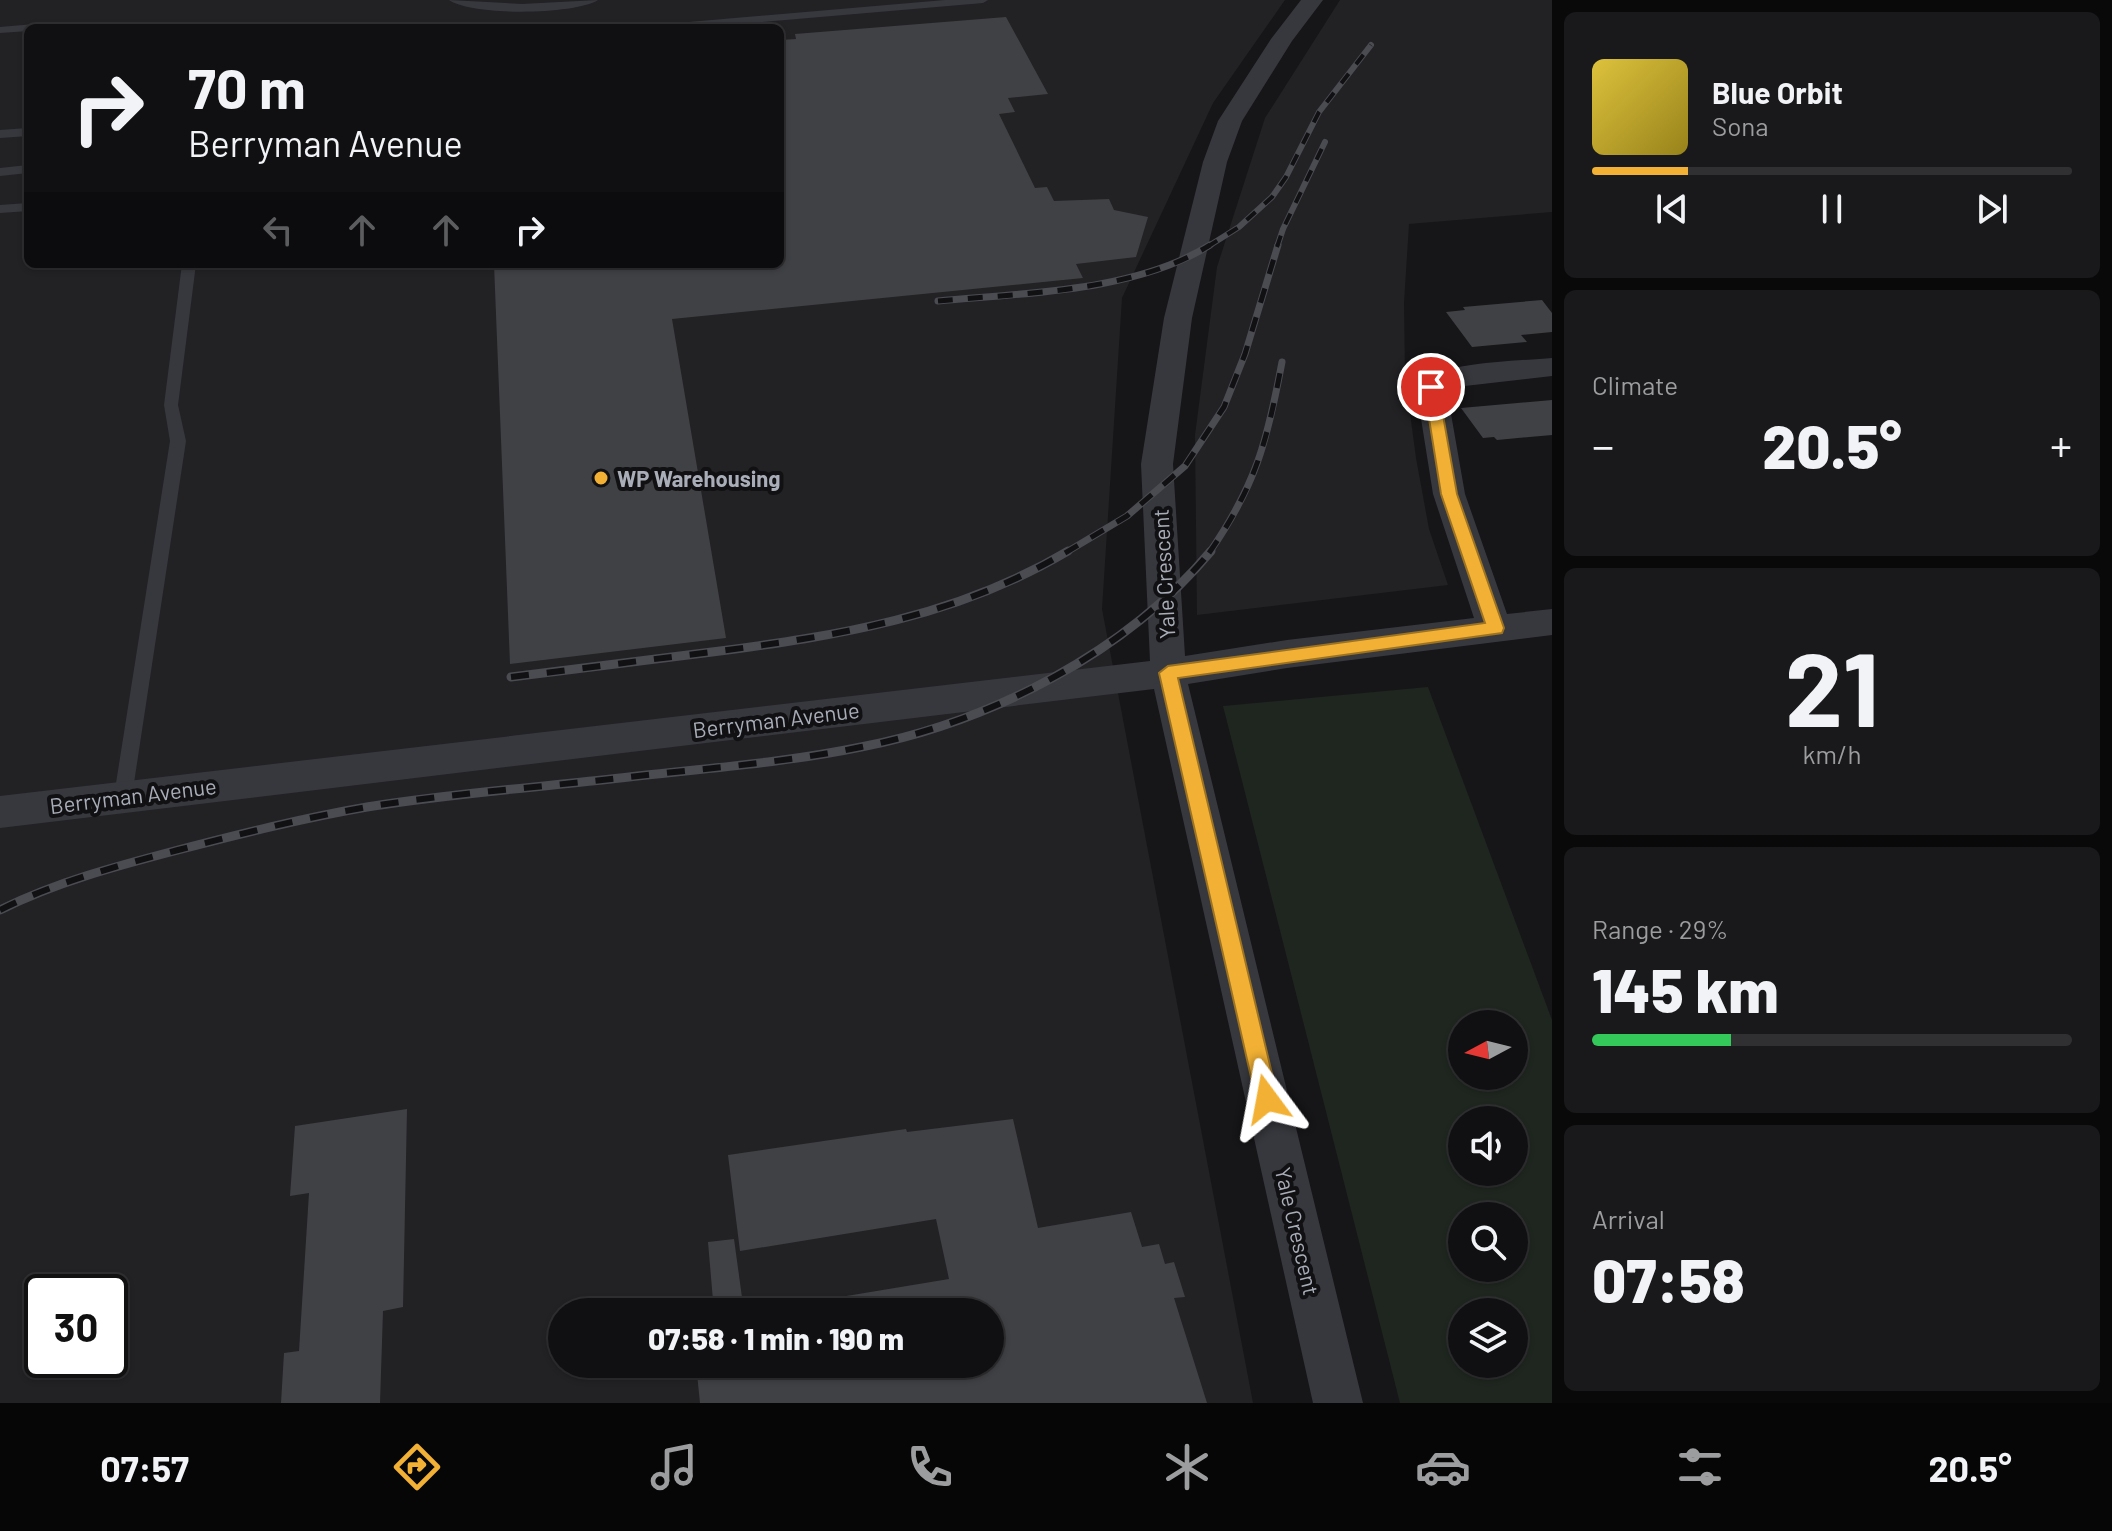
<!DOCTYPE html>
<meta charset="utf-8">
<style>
:root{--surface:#101012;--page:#19191b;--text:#f1f3f6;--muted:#9c9d9f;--line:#303032;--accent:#f2b134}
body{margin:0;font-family:Barlow,sans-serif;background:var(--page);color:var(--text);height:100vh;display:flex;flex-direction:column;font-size:30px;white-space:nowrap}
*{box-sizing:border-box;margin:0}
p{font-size:26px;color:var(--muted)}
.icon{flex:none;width:44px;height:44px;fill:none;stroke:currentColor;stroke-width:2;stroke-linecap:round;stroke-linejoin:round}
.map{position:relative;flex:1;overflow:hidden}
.drawer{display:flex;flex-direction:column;gap:12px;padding:12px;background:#09090a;width:560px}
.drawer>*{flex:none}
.banner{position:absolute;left:24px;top:24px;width:760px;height:244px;border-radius:12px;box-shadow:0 2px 6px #0004,0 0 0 2px var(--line);background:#101012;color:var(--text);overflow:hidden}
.needle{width:52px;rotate:263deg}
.buttons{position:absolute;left:1448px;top:1010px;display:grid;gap:16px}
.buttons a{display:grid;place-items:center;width:80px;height:80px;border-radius:50%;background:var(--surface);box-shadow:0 2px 6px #0004,0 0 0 2px var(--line);font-size:40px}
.speed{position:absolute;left:24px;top:1274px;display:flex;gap:16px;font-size:40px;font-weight:700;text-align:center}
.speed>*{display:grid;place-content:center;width:104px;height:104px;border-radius:50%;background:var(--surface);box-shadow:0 2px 6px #0004,0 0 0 2px var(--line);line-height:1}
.speed .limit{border:4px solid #111;border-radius:12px;background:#fff;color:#111}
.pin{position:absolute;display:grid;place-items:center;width:68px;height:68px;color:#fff;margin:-34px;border:4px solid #fff;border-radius:50%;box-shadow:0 2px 8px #0007}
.me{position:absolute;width:88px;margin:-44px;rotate:347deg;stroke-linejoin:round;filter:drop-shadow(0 0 6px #0008)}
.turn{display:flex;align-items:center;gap:28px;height:168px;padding:0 32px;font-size:36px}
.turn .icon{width:104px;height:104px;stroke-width:2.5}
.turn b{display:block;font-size:56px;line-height:68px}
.lanes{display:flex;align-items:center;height:76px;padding:0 32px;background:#0003;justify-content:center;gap:40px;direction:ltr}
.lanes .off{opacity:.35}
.big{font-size:60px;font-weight:800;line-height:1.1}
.drawer .card{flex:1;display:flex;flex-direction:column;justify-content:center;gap:12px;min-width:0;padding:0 28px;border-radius:12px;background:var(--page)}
.drawer .dial{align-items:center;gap:0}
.dial b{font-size:104px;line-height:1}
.song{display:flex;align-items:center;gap:24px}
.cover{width:96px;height:96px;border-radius:12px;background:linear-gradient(135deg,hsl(50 70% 55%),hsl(50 70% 35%))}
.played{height:8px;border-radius:4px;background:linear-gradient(90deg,var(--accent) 20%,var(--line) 20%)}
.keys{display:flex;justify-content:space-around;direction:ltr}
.heat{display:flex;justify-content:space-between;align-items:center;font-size:44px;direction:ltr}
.charge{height:12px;border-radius:6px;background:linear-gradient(90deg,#34c759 29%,var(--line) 0)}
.trip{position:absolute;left:548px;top:1298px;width:456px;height:80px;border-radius:40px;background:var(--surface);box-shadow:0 2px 6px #0004,0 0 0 2px var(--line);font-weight:800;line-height:80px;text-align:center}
.dock{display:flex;height:128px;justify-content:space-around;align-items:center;background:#060607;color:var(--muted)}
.dock .icon{width:56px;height:56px}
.dock .active{color:var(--accent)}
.dock b{font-size:36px;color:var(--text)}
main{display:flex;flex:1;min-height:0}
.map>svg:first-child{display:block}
.built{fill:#222225;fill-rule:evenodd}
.green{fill:#1e261f;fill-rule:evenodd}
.building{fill:#404145}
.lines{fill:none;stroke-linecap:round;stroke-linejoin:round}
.service{fill:#37383d;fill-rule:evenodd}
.minor{fill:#37383d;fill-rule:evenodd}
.rail-far2-casing{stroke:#4a4c52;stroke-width:6}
.rail-far1-casing{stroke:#4a4c52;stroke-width:7}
.rail-casing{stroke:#4a4c52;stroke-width:9}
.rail-far2{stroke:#111113;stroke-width:4;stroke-dasharray:12;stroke-linecap:butt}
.rail-far1{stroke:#111113;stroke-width:5;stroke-dasharray:15;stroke-linecap:butt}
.rail{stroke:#111113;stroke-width:6;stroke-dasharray:18;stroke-linecap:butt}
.route{fill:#f2b134;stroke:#9d7322;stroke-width:2}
.poi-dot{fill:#f2b134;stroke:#111113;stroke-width:3}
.labels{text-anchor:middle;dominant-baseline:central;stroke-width:8;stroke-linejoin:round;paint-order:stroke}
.poi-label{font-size:22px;font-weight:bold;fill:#a8adb8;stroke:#111113;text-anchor:start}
.street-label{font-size:22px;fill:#a8adb8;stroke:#111113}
</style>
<main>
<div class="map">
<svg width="1552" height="1403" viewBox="0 0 1552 1403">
<rect width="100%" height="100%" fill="#161618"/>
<g class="built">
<path d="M 0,0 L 1285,0 L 1213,103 L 1122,298 L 1102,609 L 1253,1403 L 0,1403 ZM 28,28 L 780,28 L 780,264 L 28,264 ZM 42,1292 L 110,1292 L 110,1360 L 42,1360 ZM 562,1312 L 990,1312 L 990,1364 L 562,1364 Z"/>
<polygon points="1340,0 1552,0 1552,212 1409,224 1404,303 1405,376 1416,458 1429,529 1448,585 1197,615 1195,435 1217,267 1265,118"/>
</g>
<path class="green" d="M 1428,687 L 1552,1020 L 1552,1403 L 1400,1403 L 1223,706 ZM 1463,1024 L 1514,1024 L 1514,1076 L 1462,1076 ZM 1462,1120 L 1514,1120 L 1514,1172 L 1462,1172 ZM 1462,1216 L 1514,1216 L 1514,1268 L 1462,1268 ZM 1462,1312 L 1514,1312 L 1514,1364 L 1462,1364 Z"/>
<g class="building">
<polygon points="1006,17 1048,94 1008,98 1015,112 999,114 1035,188 1047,187 1054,201 1109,199 1114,210 1148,217 1136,257 1076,264 1083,278 672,319 726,638 510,664 494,264 780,264 780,40 796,39 795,34"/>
<polygon points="1542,300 1552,313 1552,332 1521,335 1527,342 1472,347 1446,312 1465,310 1463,307"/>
<polygon points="1552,400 1552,435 1497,440 1494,437 1483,438 1461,408"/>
<polygon points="407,1109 403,1307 383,1311 380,1403 281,1403 284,1353 299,1351 309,1193 290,1196 295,1126"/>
<polygon points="1013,1119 1038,1228 1131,1212 1142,1247 1159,1244 1165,1264 1174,1262 1185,1297 1174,1298 1207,1403 700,1403 696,1364 990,1364 990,1312 750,1312 949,1279 936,1219 740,1251 728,1155 906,1129 907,1132"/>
<polygon points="734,1239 744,1312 714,1312 708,1242"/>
</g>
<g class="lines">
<g class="service">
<path d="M 449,0 L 522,4 L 598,0 C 574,15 472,16 449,0 Z"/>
<polygon points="945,0 988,0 983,3 693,28 649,28 654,25"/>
<polygon points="46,23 91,25 96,28 28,28 28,31 0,33 0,27"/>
<polygon points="28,128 28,136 0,138 0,130"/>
<polygon points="28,165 28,173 0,176 0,168"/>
<polygon points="28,203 28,211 0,213 0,205"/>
<polygon points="182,264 196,264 178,405 186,441 132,796 130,802 123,804 116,802 114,796 170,441 164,405"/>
</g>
<path class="minor" d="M 1301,0 L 1323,0 L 1292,41 L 1242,121 L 1227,162 L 1192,318 L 1173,464 L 1185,656 L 1287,640 L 1474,618 L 1433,494 L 1416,387 C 1433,361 1521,361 1552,358 L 1552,376 L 1456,387 L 1447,391 L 1465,494 L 1507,614 L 1552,609 L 1552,635 L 1287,668 L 1188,684 L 1363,1403 L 1313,1403 L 1154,689 L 0,828 L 0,796 L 1150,661 L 1141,464 L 1164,318 L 1203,162 L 1218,121 L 1271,39 Z"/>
<defs>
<g id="rail-far2">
<polyline points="1207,247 1239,227 1272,197 1286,177 1319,112 1371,45"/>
<polyline points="1277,247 1283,229 1325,142"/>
</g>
<g id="rail-far1">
<path d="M 938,301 C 1024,293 1135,292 1210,245"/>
<polyline points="1065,553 1127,516 1185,466 1224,407 1245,354 1278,245"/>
<path d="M 1209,553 C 1256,485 1267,442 1282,362"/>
</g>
<g id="rail">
<path d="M 511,677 C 578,669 645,660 712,652 C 837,636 957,617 1068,551"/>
<path d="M 0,910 C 56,882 117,866 178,850 C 240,834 303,818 367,807 C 447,794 530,788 611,779 C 694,769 779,764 861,747 C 990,722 1126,653 1211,551"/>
</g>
</defs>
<use href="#rail-far2" class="rail-far2-casing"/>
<use href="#rail-far1" class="rail-far1-casing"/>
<use href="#rail" class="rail-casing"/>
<use href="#rail-far2" class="rail-far2"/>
<use href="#rail-far1" class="rail-far1"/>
<use href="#rail" class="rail"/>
</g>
<polygon class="route" points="1431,382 1438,387 1457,494 1504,628 1502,633 1178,678 1278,1099 1275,1107 1267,1110 1259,1107 1256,1099 1159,673 1168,666 1485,623 1441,494 1424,387"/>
<circle class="poi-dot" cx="601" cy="478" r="8"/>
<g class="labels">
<g class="poi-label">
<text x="617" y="478">WP Warehousing</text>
</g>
<g class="street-label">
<text transform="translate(1163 574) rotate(-93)">Yale Crescent</text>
<text transform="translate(776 719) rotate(-7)">Berryman Avenue</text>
<text transform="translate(133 795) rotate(-7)">Berryman Avenue</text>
<text transform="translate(1298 1231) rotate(77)">Yale Crescent</text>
</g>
</g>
</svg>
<div class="buttons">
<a><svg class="needle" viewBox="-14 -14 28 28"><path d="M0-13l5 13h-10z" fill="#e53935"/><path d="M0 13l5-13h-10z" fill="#9c9d9f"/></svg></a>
<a><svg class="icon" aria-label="sound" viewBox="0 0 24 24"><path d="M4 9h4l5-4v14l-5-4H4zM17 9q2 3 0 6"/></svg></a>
<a><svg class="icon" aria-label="search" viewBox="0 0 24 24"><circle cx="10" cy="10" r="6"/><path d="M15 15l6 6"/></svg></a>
<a><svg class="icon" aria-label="layers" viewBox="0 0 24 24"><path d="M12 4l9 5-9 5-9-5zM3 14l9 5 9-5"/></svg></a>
</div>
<div class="speed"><div class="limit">30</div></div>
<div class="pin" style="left:1431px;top:387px;background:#d93025"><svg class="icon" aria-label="arrive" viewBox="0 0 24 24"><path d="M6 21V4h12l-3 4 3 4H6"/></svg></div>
<svg class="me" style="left:1267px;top:1099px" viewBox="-20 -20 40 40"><path d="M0-17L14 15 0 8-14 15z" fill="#f2b134" stroke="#fff" stroke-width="4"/></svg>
<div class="trip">07:58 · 1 min · 190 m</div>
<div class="banner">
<div class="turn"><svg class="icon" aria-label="right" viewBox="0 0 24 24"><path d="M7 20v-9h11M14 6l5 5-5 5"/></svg><div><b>70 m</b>Berryman Avenue</div></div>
<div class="lanes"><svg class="icon off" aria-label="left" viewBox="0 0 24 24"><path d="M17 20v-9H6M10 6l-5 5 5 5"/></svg><svg class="icon off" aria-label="ahead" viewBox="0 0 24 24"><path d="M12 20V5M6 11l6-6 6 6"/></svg><svg class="icon off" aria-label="ahead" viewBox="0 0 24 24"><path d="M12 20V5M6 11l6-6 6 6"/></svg><svg class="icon" aria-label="right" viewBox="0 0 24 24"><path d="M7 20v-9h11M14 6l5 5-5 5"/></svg></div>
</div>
</div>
<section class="drawer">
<div class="card">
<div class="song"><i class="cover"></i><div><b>Blue Orbit</b><p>Sona</p></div></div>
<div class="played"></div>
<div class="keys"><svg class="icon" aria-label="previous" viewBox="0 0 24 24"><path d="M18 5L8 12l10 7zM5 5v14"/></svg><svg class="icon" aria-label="pause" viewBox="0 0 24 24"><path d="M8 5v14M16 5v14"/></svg><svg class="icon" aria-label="next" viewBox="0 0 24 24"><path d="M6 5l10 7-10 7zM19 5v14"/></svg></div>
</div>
<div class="card"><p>Climate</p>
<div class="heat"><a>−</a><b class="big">20.5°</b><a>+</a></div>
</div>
<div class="card dial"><b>21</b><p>km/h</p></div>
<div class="card"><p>Range · 29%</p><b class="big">145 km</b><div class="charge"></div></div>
<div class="card"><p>Arrival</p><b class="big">07:58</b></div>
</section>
</main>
<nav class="dock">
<b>07:57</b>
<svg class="icon active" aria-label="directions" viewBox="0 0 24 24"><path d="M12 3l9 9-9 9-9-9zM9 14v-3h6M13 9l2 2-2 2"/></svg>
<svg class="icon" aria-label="music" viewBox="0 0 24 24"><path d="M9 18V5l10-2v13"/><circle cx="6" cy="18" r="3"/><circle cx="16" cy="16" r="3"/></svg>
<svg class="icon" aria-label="phone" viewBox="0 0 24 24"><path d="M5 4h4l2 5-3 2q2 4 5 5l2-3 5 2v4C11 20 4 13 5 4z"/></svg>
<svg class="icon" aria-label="climate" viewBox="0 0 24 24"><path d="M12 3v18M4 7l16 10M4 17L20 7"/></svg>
<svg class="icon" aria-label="car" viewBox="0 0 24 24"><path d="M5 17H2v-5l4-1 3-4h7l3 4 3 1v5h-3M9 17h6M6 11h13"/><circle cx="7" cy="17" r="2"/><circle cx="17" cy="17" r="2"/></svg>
<svg class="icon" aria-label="filters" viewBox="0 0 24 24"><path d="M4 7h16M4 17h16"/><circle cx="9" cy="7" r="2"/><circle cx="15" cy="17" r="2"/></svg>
<b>20.5°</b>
</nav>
